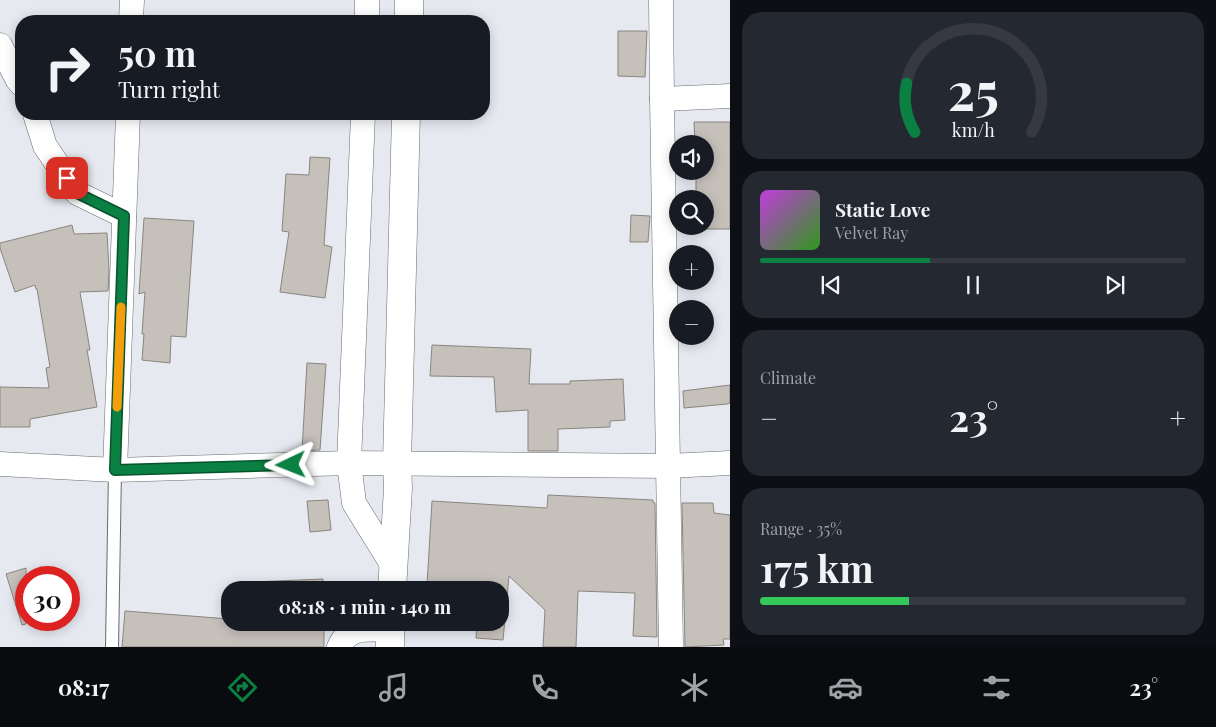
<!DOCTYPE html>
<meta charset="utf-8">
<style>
:root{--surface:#171b24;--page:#242831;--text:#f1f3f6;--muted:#9ea1a6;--line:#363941;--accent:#0b8043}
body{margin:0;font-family:"Playfair Display",serif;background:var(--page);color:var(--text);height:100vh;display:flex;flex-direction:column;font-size:19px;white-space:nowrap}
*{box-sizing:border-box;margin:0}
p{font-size:16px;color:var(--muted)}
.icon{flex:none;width:28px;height:28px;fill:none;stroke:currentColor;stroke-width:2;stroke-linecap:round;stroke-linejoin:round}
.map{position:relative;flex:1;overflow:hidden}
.side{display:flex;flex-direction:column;gap:12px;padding:12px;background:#0d0f14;width:486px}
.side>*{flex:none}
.banner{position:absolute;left:15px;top:15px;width:475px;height:105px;border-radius:20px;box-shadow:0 2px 12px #0003;background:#171b24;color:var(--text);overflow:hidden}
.tools{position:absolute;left:669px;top:135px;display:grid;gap:10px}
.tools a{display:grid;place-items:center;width:45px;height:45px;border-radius:50%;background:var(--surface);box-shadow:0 2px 12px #0003;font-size:25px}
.speed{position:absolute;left:15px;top:566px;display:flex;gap:10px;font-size:25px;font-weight:700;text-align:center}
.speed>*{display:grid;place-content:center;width:65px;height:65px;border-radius:50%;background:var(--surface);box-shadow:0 2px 12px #0003;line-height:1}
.speed .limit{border:8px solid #d22;background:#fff;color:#111}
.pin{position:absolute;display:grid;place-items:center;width:42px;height:42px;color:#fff;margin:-21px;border-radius:10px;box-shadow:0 2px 8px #0006}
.me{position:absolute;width:55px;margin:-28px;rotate:268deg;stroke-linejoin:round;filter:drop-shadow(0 0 4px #0008)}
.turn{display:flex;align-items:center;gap:18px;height:105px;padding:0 20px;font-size:22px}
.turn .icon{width:65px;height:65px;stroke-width:2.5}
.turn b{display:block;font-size:35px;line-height:42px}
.big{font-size:38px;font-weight:700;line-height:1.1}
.side .widget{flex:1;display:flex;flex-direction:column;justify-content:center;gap:8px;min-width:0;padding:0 18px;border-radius:20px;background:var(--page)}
.side .dial{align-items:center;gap:0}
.dial svg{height:130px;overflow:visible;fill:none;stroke:var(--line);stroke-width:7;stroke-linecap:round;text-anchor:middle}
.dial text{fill:var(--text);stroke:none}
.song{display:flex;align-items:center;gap:15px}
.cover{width:60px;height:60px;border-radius:8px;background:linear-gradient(135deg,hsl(290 70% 55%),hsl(110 70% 35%))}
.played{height:5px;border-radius:2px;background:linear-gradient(90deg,var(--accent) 40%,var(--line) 40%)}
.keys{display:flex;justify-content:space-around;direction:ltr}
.heat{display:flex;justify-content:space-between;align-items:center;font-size:28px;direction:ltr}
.charge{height:8px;border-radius:4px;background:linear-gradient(90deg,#34c759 35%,var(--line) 0)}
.trip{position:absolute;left:221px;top:581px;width:288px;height:50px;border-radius:20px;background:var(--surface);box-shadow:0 2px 12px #0003;font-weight:700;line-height:50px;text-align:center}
.tabs{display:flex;height:80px;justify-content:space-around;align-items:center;background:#090b0e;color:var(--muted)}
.tabs .icon{width:35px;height:35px}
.tabs .active{color:var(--accent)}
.tabs b{font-size:22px;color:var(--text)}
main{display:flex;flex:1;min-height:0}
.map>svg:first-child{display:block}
.building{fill:#c6c0bb;stroke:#8a857f}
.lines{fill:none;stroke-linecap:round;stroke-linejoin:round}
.service-casing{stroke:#676a70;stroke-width:14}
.minor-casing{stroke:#676a70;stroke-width:25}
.trunk-casing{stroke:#676a70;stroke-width:29}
.service{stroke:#fff;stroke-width:12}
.minor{stroke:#fff;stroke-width:24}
.trunk{stroke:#fff;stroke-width:28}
.route-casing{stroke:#07532c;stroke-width:12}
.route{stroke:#0b8043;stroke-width:9}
.slow{stroke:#f59e0b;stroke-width:9}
</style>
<main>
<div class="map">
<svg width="730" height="647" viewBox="0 0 730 647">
<rect width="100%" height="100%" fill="#e6e9f0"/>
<g class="building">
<polygon points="618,31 647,31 645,77 618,76"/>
<polygon points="694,122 730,122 730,229 694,229 694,226 705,226 705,199 696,199 696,171 705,171 705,144 695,144"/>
<polygon points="310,157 330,158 324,245 332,247 325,298 280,292 289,232 282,231 286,174 309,175"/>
<polygon points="631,215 650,216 648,242 630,242"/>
<polygon points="144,218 194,221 186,337 171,336 170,363 142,360 144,334 142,334 145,292 139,294"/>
<polygon points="72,225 74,234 107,233 109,270 108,291 80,292 90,350 87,350 97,407 30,419 30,427 0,427 0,387 49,388 46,368 50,367 37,289 36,289 35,285 15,292 0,248 0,243"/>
<polygon points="432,345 531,349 529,384 570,384 570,381 623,379 625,420 610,421 610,427 558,429 558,451 528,451 528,410 496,412 494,377 430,376"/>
<polygon points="307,363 326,364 320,450 302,451"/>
<polygon points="730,385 730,403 727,404 684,408 683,391"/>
<polygon points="548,495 653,500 653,502 655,503 657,637 633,636 635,593 578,591 576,647 543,647 545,610 509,576 503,640 476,638 477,622 500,622 500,590 480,590 480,588 427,585 432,501 547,508"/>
<polygon points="328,500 331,530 310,532 307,501"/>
<polygon points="682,503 713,503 714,513 730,515 730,639 723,639 724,645 685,647"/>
<polygon points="26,568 26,624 22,625 6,574"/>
<polygon points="323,579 323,590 253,590 253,582"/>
<polygon points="125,611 230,619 230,622 324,622 324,647 122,647"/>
</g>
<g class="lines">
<defs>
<polyline id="service" points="112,647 115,470"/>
<g id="minor">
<polyline points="661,0 662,99 671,647"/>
<polyline points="131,21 132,0"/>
<polyline points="367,21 367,0"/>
<polyline points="0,45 17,79 21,84"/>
<polyline points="662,99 730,96"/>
<polyline points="35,114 45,146 77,193 124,216"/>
<polyline points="363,114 349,463 354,503 393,566"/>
<polyline points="0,464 115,470 349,463 668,466 730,463"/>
<polyline points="115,470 128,114"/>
<path d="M 339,647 C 348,625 370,630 390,630"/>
</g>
<g id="trunk">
<polyline points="409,21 409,0"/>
<polyline points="392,590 398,488 397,463 406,114"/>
<polyline points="390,647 390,622"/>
</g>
</defs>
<use href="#service" class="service-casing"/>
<use href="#minor" class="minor-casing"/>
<use href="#trunk" class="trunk-casing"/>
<use href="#service" class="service"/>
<use href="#minor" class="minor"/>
<use href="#trunk" class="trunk"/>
</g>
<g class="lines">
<defs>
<polyline id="route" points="67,178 77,193 124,216 115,470 291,465"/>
</defs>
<use href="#route" class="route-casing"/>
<use href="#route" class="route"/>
<polyline class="slow" points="117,407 121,307"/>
</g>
</svg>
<div class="tools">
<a><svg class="icon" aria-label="sound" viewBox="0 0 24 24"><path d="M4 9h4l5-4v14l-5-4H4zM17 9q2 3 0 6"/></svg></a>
<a><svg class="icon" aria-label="search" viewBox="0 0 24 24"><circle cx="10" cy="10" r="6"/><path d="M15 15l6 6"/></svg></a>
<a>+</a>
<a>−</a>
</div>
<div class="speed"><div class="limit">30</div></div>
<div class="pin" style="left:67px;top:178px;background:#d93025"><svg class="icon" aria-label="arrive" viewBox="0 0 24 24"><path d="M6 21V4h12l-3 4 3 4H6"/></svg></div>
<svg class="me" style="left:291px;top:465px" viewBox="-20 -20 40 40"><path d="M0-17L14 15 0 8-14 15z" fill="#0b8043" stroke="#fff" stroke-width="4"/></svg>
<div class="trip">08:18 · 1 min · 140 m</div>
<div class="banner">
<div class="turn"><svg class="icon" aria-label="right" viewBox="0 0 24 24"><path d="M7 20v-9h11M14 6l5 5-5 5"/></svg><div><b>50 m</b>Turn right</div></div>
</div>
</div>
<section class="side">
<div class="widget dial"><svg viewBox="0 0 100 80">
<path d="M14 69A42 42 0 1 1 86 69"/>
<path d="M14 69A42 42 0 0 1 9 39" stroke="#0b8043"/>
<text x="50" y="56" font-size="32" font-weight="700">25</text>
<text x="50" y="72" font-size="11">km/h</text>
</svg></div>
<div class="widget">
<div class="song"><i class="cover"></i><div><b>Static Love</b><p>Velvet Ray</p></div></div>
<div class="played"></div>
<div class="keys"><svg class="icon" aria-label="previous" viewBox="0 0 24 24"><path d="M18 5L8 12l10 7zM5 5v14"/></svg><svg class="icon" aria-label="pause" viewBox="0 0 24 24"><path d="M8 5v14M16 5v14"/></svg><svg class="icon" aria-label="next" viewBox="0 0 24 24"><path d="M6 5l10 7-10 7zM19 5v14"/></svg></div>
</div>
<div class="widget"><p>Climate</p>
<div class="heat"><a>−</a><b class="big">23°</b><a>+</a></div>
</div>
<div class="widget"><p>Range · 35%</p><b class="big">175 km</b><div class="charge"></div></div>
</section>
</main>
<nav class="tabs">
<b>08:17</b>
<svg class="icon active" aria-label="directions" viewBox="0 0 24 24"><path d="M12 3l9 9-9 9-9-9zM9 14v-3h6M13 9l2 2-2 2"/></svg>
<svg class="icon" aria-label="music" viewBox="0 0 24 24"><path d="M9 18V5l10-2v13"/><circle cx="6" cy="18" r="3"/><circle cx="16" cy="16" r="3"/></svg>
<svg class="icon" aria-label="phone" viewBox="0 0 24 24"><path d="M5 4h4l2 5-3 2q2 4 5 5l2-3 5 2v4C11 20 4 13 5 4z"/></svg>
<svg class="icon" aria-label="climate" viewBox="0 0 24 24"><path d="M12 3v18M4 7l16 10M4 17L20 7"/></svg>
<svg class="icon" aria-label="car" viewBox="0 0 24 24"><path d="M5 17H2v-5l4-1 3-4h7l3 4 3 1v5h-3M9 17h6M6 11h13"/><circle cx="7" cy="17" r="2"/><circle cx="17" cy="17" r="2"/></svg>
<svg class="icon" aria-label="filters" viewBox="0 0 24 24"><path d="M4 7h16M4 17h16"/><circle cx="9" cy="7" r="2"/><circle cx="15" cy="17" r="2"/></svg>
<b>23°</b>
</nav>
